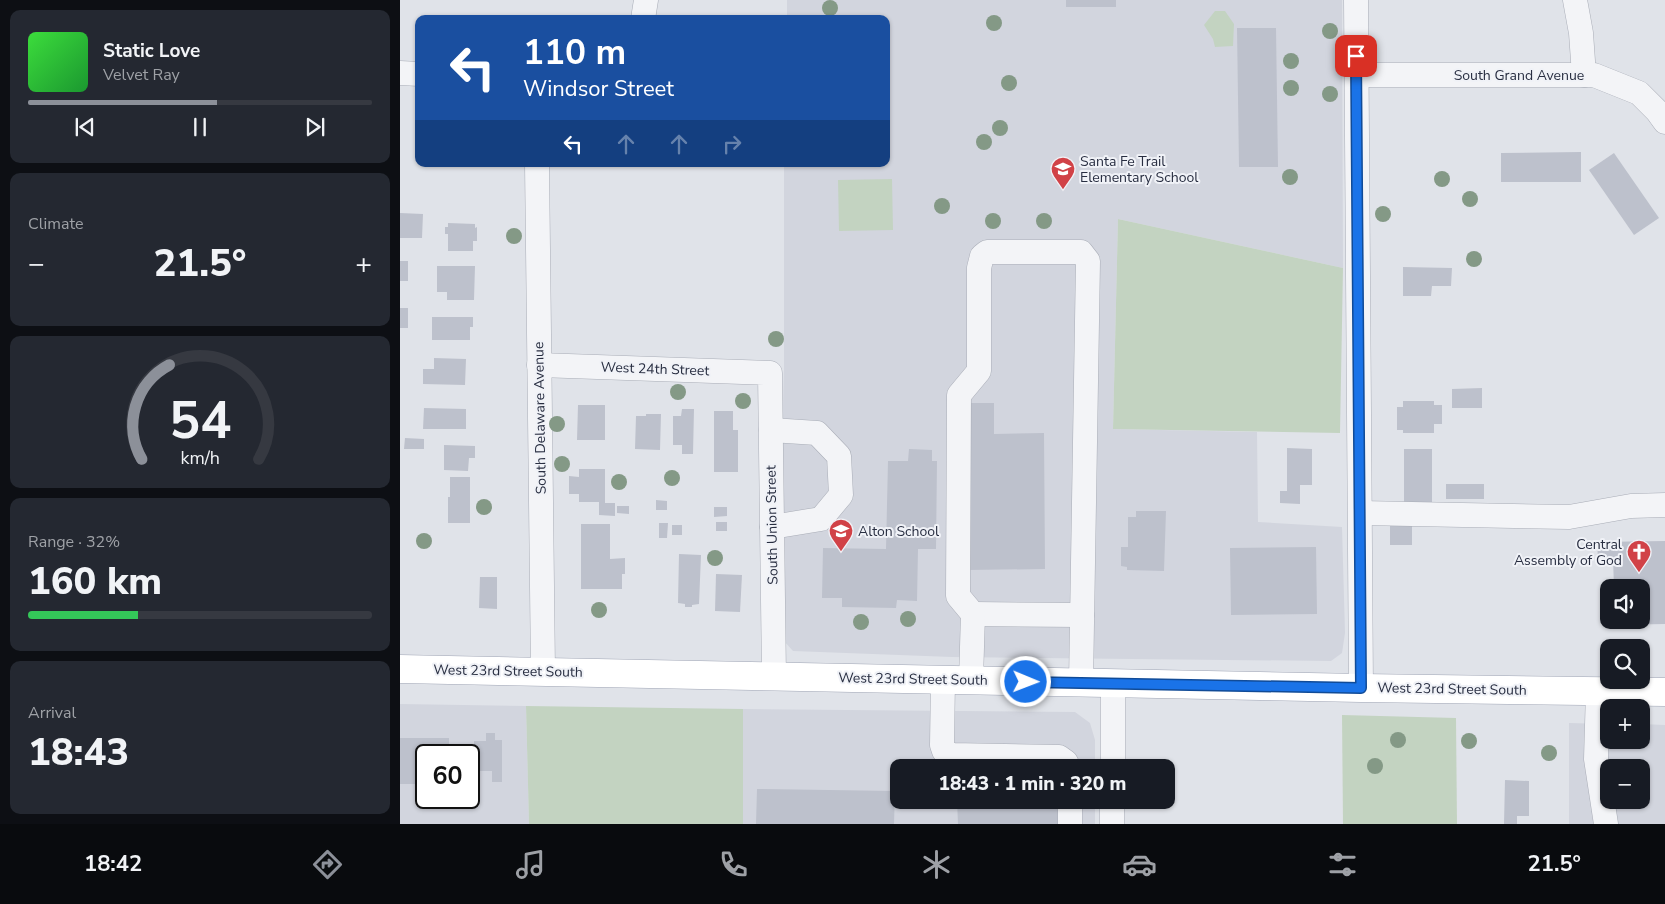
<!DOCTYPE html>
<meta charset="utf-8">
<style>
:root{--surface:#171b24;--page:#242831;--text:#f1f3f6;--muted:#9ea1a6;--line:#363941;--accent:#8c9099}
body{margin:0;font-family:"Nunito Sans",sans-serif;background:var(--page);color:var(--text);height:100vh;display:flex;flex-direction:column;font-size:19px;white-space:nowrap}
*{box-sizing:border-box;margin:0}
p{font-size:16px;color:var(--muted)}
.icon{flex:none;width:28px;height:28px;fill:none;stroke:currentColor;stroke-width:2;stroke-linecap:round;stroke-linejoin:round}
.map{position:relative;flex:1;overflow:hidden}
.panel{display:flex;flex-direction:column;gap:10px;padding:10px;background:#0d0f14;width:400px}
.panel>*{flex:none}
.top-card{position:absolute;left:15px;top:15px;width:475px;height:152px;border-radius:10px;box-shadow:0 1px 4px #0004;background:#1a4fa0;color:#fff;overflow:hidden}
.tools{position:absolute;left:1200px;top:579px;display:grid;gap:10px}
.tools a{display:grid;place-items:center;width:50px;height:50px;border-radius:10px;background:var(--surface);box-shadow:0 1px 4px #0004;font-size:25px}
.speed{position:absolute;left:15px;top:744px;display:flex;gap:10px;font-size:25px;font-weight:700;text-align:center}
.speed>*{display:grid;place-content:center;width:65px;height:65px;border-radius:50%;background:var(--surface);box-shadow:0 1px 4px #0004;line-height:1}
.speed .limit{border:2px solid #111;border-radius:8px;background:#fff;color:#111}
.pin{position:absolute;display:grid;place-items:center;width:42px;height:42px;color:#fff;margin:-21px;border-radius:10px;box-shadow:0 2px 8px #0006}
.me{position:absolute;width:55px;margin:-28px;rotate:91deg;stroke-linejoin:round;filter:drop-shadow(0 0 4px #0008)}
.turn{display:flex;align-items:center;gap:18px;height:105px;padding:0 25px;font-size:22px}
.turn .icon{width:65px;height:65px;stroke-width:2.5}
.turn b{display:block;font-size:35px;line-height:42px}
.lanes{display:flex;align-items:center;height:48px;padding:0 25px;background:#0003;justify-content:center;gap:25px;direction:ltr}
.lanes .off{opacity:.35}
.big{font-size:38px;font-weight:800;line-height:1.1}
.panel .tile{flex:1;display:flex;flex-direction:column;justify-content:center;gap:8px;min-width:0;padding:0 18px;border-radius:10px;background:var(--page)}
.panel .dial{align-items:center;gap:0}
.dial svg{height:130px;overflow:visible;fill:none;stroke:var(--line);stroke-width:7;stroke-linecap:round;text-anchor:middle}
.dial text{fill:var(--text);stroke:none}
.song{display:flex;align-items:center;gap:15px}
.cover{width:60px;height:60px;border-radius:8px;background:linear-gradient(135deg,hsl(120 70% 55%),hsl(130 70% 35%))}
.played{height:5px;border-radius:2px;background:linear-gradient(90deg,var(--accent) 55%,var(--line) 55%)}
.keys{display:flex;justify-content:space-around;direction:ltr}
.heat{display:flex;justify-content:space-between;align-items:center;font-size:28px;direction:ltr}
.charge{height:8px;border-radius:4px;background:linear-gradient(90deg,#34c759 32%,var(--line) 0)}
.trip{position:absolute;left:490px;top:759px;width:285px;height:50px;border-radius:10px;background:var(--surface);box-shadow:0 1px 4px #0004;font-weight:800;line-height:50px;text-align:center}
.dock{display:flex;height:80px;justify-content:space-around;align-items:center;background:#090b0e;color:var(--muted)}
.dock .icon{width:35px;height:35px}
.dock .active{color:var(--accent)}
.dock b{font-size:22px;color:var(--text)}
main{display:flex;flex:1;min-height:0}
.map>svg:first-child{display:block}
.built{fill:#d2d5de;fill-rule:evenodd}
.green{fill:#c3d3c1}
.building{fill:#bdc1cc}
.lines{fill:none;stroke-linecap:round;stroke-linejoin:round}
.minor-casing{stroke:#a9adb7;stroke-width:25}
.major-casing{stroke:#9fa5b5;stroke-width:29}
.minor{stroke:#f3f4f7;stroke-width:24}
.major{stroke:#fff;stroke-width:28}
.tree{fill:#849986}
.route-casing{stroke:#114b97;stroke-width:12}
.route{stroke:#1a73e8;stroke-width:9}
.labels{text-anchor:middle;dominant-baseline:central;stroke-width:4;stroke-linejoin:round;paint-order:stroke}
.street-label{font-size:14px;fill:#282e41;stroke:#f0f2f7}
.poi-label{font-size:14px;fill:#282e41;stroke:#f0f2f7;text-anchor:start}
</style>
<main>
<section class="panel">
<div class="tile">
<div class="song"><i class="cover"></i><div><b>Static Love</b><p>Velvet Ray</p></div></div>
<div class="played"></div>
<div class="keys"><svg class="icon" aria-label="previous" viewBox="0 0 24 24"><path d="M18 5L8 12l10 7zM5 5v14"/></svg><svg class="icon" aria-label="pause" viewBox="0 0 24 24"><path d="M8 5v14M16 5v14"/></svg><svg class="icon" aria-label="next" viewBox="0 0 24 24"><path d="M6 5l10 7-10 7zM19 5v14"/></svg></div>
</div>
<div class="tile"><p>Climate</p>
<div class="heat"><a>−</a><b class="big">21.5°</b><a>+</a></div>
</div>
<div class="tile dial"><svg viewBox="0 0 100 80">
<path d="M14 69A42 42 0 1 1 86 69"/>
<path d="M14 69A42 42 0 0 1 31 11" stroke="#8c9099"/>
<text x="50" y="56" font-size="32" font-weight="700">54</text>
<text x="50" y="72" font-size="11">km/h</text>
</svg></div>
<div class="tile"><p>Range · 32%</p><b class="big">160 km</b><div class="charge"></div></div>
<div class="tile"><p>Arrival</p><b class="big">18:43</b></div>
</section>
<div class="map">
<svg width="1265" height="824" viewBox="0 0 1265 824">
<rect width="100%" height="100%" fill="#e0e3e9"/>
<g class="built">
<polygon points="387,0 942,0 943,268 718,219 713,429 857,432 858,522 942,527 945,633 942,653 931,661 552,657 393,651 384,641 379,552 384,369 384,164 486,164 486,19 387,19"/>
<path d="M 0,704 L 126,706 L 129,824 L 0,824 ZM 26,755 L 69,755 L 69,798 L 26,798 Z"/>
<polygon points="343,709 675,712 690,723 695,740 695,767 499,768 499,800 695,800 695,824 343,824"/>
<path d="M 1169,723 L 1209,724 L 1209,740 L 1241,740 L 1241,724 L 1265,725 L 1265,824 L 1169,824 ZM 1209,768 L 1241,768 L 1241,800 L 1209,800 Z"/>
</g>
<g class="green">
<polygon points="815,11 825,11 834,24 833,46 815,47 813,39 804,25"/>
<polygon points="492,179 493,230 439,231 438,180"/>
<polygon points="718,219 943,268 940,433 713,429"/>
<polygon points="126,706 343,709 343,824 129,824"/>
<polygon points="942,715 1056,718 1057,824 943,824"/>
</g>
<g class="building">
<rect x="666" y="0" width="50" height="7"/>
<polygon points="837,28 876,28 878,167 839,167"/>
<polygon points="1181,152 1181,182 1101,182 1101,153"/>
<polygon points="1214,153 1259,218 1234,235 1189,170"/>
<polygon points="0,213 23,214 22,238 0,238"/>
<polygon points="48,223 75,224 75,228 77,227 77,241 73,241 73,251 48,251 48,234 45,234 45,227 48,227"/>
<rect x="0" y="261" width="8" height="20"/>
<polygon points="37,266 75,266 74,300 47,300 47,292 37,292"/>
<polygon points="1003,267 1052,268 1051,286 1032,286 1031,296 1003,296"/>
<rect x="0" y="308" width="8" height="20"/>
<polygon points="32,317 73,317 73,327 70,327 70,340 32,340"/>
<polygon points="34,358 66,359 65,385 23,384 23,369 34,369"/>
<polygon points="1082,388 1082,408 1052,408 1052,389"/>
<polygon points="1003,401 1034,401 1034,405 1042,405 1042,424 1034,424 1034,433 1003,433 1003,430 997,430 997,407 1003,407"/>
<polygon points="566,403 594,403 594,434 644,433 645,569 568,570"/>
<polygon points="178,405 205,405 205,440 177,440"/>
<polygon points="24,408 66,409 66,429 23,429"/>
<polygon points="282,409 294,409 293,454 282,454 282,445 273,445 273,416 281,416"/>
<polygon points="314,411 333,411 333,430 338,430 338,472 314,472"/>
<polygon points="246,414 261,414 260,450 235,449 236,416 246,416"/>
<polygon points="5,438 24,439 24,449 4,449"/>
<polygon points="44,445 75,446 75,458 69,458 68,471 44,470"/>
<polygon points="887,448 912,449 912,485 900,485 900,504 880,503 880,491 887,491"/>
<polygon points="509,449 532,450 532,461 537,461 536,549 518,549 517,601 497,600 496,608 442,607 442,598 422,598 423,548 486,549 488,461 508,461"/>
<rect x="1004" y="449" width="28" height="53"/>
<polygon points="179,469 205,469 205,503 215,503 215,516 199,515 199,502 179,502 179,494 169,494 169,476 179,477"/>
<polygon points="50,477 70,477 70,523 48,523 48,497 50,497"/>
<rect x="1046" y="484" width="38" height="15"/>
<polygon points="256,500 267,501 267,510 256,510"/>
<polygon points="217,506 229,506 229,514 217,513"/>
<polygon points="314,507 327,507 327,516 314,517"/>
<polygon points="736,511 766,511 764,571 727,570 727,567 721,566 721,547 728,547 728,517 736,517"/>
<rect x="316" y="522" width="11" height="9"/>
<polygon points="259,523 268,523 267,538 259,538"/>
<polygon points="181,524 210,524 210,559 225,558 225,574 222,574 222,589 181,589"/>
<rect x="272" y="525" width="10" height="10"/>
<rect x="990" y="525" width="22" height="20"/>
<polygon points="1265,541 1265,624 1215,625 1215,620 1241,620 1241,588 1214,588 1213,558 1198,559 1197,542"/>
<polygon points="916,547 917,614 831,615 830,548"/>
<polygon points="279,554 301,555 299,604 292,605 292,607 285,607 285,604 278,603"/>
<polygon points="316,574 342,575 340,612 315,611"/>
<polygon points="80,577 97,577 97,609 79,608"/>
<polygon points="86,733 95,733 95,740 102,740 102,782 92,782 92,771 78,771 78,756 74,756 74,741 86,741"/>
<polygon points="0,738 49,738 49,755 26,755 26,784 0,784"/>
<polygon points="1105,780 1129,781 1129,816 1117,816 1117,824 1104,824"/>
<polygon points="357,789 495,791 494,824 356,824"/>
<polygon points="557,800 659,800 659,824 558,824"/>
</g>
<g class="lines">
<defs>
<g id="minor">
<polyline points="956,0 961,688"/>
<polyline points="1175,0 1181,33 1184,75"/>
<polyline points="243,19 246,0"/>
<polyline points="0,73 19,74"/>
<polyline points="957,75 1194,75 1239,93 1257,111 1265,122"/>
<polyline points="137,164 143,671"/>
<polyline points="139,365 370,373 374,676"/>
<polyline points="371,430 417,433 439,456 441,495 421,519 372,527"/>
<polyline points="961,513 1169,517 1231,506 1265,505"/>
<polyline points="573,614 682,615"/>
<polyline points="543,680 542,745 544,751 552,755 659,757 666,762 669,768"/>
<polyline points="571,680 573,614 558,596 559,395 579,371 579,268 582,256 587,252 681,252 688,261 681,683"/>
<polyline points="1198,691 1196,759 1206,824"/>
<polyline points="713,768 713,683"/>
<polyline points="670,800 670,824"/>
<polyline points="712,824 712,800"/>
</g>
<polyline id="major" points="0,669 961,688 1265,692"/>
</defs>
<use href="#minor" class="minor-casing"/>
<use href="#major" class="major-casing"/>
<use href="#minor" class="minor"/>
<use href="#major" class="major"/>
</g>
<g class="tree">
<circle cx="430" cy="8" r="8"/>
<circle cx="594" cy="23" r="8"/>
<circle cx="930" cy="31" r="8"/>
<circle cx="891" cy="61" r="8"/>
<circle cx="609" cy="83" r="8"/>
<circle cx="891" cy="88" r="8"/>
<circle cx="930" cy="94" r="8"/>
<circle cx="600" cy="128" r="8"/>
<circle cx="584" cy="142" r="8"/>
<circle cx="890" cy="177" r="8"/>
<circle cx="1042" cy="179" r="8"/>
<circle cx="1070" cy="199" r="8"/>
<circle cx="542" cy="206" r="8"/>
<circle cx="983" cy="214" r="8"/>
<circle cx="593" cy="221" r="8"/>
<circle cx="644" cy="221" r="8"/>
<circle cx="114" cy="236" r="8"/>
<circle cx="1074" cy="259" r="8"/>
<circle cx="376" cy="339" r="8"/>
<circle cx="278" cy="392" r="8"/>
<circle cx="343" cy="401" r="8"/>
<circle cx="157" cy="424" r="8"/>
<circle cx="162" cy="464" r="8"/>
<circle cx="272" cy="478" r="8"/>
<circle cx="219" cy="482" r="8"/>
<circle cx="84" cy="507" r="8"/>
<circle cx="24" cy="541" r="8"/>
<circle cx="315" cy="558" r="8"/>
<circle cx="199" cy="610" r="8"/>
<circle cx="508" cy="619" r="8"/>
<circle cx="461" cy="622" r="8"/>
<circle cx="998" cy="740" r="8"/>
<circle cx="1069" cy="741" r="8"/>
<circle cx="1149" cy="753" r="8"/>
<circle cx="975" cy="766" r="8"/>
</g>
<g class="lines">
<defs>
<polyline id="route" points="626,682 961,688 956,56"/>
</defs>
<use href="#route" class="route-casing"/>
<use href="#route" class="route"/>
</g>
<defs>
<symbol id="school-pin" viewBox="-11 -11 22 30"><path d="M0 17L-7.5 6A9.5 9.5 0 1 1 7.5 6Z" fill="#d14247" stroke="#f0f2f7"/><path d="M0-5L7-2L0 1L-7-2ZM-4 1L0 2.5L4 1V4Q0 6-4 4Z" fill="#fff"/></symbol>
<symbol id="church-pin" viewBox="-11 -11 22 30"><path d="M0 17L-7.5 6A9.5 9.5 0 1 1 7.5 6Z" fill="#d14247" stroke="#f0f2f7"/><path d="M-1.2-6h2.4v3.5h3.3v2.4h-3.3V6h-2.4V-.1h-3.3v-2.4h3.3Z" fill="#fff"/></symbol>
</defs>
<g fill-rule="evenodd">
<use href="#school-pin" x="649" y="155" width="28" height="38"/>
<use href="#school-pin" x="427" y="517" width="28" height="38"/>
<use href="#church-pin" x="1225" y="538" width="28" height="38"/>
</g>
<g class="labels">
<g class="street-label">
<text x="1119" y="75">South Grand Avenue</text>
<text transform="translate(255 369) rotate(2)">West 24th Street</text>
<text transform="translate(140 418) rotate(-91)">South Delaware Avenue</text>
<text transform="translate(372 525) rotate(-91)">South Union Street</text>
<text transform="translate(108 671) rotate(1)">West 23rd Street South</text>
<text transform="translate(513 679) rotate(1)">West 23rd Street South</text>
<text transform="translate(1052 689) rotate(1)">West 23rd Street South</text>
</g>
<g class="poi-label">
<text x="680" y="161">Santa Fe Trail<tspan x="680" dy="16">Elementary School</tspan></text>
<text x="458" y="531">Alton School</text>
<text x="1222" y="544" text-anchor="end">Central<tspan x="1222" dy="16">Assembly of God</tspan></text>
</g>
</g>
</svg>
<div class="tools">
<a><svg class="icon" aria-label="sound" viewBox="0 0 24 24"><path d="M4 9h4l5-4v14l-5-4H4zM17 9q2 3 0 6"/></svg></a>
<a><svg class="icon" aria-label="search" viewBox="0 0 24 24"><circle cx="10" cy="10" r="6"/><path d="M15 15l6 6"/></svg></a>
<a>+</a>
<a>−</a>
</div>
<div class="speed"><div class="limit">60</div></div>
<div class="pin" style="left:956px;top:56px;background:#d93025"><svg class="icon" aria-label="arrive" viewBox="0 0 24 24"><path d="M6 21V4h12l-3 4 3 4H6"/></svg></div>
<svg class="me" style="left:626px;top:682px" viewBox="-20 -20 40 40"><circle r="17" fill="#1a73e8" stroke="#fff" stroke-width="3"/><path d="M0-11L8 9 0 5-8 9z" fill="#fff"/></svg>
<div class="trip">18:43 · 1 min · 320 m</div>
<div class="top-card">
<div class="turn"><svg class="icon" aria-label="left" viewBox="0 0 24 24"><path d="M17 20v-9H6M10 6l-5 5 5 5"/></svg><div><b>110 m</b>Windsor Street</div></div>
<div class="lanes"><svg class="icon" aria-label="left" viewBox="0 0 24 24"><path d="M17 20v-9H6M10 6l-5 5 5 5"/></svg><svg class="icon off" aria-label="ahead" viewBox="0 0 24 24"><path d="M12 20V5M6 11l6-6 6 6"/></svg><svg class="icon off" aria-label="ahead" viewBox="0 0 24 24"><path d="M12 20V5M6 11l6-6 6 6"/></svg><svg class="icon off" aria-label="right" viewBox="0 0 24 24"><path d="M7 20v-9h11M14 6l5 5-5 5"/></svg></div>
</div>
</div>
</main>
<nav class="dock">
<b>18:42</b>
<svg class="icon active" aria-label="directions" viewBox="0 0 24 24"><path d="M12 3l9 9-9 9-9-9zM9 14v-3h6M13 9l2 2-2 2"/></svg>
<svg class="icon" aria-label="music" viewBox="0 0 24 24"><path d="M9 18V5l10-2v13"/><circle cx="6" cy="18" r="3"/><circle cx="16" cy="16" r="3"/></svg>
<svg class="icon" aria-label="phone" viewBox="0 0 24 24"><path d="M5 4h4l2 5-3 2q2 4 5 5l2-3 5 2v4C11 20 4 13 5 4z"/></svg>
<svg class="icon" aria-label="climate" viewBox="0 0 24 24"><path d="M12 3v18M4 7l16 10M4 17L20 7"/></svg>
<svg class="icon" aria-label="car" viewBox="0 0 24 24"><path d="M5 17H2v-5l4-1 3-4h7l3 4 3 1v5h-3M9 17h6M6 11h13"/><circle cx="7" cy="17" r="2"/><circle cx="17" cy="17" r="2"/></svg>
<svg class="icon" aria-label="filters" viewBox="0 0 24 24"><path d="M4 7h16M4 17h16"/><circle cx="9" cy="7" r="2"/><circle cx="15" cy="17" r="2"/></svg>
<b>21.5°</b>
</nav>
